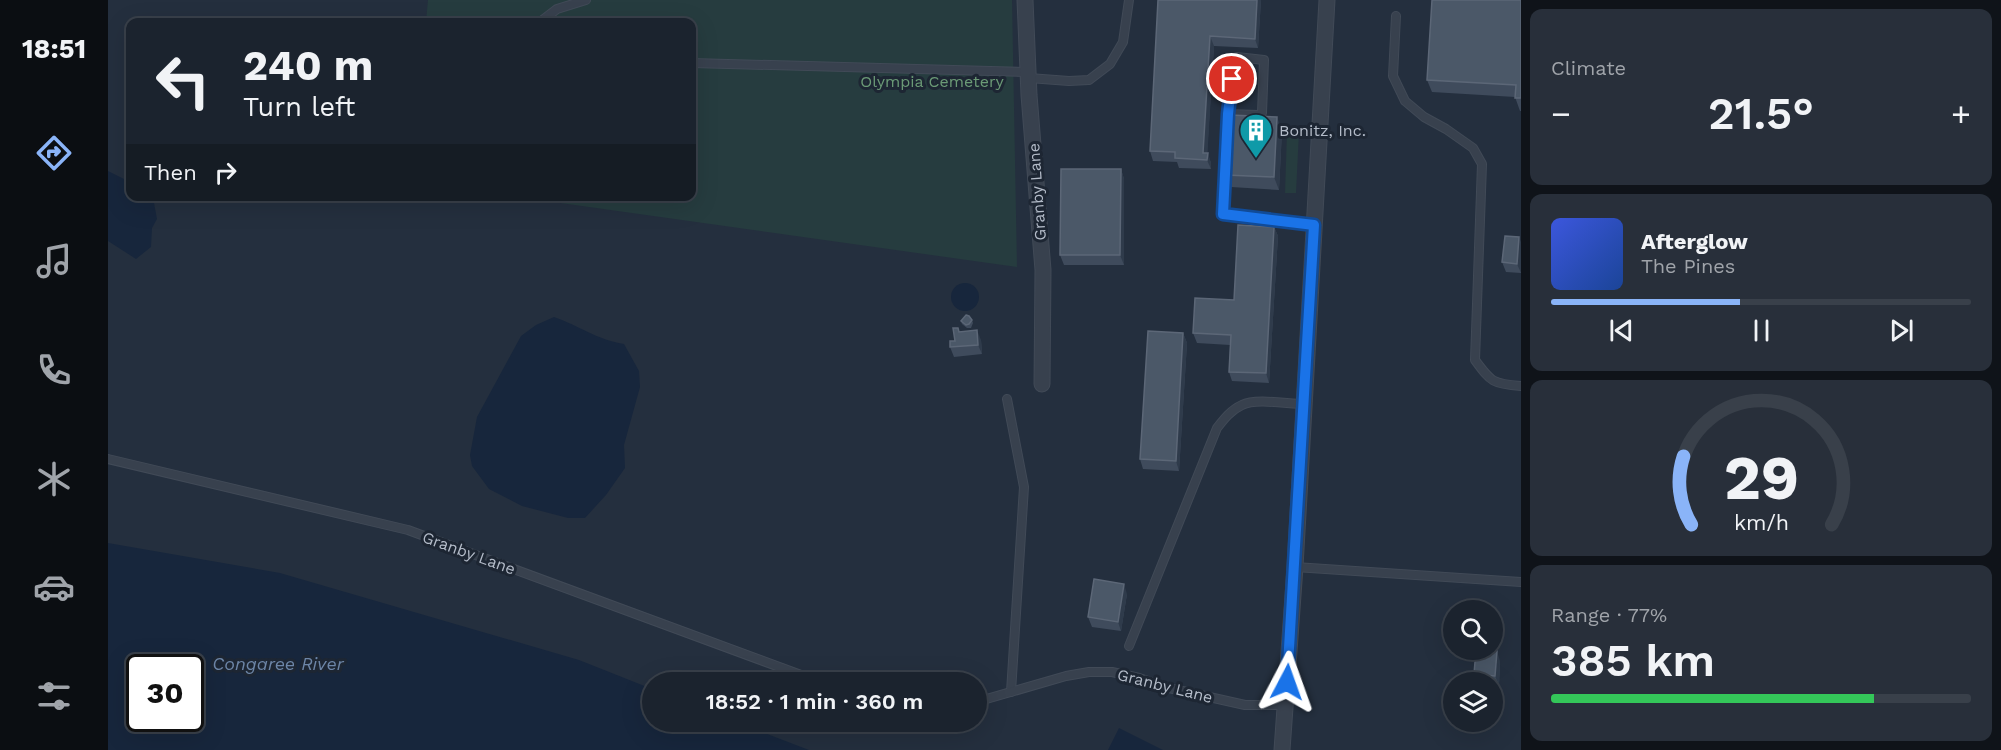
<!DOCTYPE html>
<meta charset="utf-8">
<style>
:root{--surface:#1b232e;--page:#282f3a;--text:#f1f3f6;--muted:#a0a4aa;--line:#39404a;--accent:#8ab4f8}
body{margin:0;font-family:"Work Sans",sans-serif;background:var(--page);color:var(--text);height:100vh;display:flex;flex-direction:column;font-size:22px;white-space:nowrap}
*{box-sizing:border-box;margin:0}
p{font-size:20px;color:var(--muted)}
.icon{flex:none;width:33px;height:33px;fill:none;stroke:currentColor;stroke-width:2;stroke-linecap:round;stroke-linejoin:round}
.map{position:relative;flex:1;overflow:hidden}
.details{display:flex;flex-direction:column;gap:9px;padding:9px;background:#0f1319;width:480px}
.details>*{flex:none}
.top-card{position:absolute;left:18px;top:18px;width:570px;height:183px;border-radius:12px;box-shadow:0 6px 24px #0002,0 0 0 2px var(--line);background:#1b232e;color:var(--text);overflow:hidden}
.buttons{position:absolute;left:1335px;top:600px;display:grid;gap:12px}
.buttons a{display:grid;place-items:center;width:60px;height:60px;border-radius:50%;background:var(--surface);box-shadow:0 6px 24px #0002,0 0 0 2px var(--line);font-size:30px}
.speed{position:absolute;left:18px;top:654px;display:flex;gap:12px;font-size:30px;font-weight:700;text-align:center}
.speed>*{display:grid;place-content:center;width:78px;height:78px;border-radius:50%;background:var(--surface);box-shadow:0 6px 24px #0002,0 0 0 2px var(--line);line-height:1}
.speed .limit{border:3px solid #111;border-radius:9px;background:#fff;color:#111}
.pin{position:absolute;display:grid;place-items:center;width:51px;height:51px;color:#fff;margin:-26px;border:3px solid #fff;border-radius:50%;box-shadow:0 2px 6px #0007}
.me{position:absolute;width:66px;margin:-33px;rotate:4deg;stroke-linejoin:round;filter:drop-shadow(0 0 4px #0008)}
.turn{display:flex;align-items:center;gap:21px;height:126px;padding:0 18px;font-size:27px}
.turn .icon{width:78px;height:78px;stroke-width:2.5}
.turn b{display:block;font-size:42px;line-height:51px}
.then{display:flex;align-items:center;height:57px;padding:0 18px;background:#0003;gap:12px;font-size:22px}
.big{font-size:45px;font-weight:600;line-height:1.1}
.details .tile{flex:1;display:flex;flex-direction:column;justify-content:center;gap:9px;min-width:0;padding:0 21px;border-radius:12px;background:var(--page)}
.details .dial{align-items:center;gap:0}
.dial svg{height:156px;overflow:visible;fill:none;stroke:var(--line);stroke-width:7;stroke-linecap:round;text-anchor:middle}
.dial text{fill:var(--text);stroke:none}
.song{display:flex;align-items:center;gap:18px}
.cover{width:72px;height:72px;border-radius:9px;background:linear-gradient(135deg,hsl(230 70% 55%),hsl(220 70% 35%))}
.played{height:6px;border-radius:3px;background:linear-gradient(90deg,var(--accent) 45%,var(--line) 45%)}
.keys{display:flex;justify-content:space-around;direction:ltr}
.heat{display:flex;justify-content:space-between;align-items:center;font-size:33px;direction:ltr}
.charge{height:9px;border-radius:4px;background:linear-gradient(90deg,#34c759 77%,var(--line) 0)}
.trip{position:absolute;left:534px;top:672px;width:345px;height:60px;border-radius:30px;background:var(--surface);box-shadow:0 6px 24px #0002,0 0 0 2px var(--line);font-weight:600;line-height:60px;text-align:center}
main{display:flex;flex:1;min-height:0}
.dock{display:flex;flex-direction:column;width:108px;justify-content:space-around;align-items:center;background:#0b0e12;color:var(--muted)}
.dock .icon{width:42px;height:42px}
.dock .selected{color:var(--accent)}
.dock b{font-size:27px;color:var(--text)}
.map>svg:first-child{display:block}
.green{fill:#263c3f}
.water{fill:#17263c;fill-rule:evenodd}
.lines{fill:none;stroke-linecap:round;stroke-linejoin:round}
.lane-casing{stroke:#414a57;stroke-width:10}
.street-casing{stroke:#414a57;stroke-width:17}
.lane{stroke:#38414e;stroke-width:8}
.street{stroke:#38414e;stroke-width:15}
.wall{fill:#3f4b5c}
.shaded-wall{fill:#2f3b4b}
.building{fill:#4b5868;stroke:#5c6777;stroke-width:1.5}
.route-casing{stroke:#114b97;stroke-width:15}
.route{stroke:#1a73e8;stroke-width:10}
.labels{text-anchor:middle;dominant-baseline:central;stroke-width:6;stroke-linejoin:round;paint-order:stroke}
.park-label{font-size:16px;fill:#6b9a76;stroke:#1d2633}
.poi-label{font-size:16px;fill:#b4bcc9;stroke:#1d2633;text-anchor:start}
.street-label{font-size:16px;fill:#b4bcc9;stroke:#1d2633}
.water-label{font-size:18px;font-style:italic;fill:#6d86a8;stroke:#1d2633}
</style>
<main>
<nav class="dock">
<b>18:51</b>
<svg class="icon selected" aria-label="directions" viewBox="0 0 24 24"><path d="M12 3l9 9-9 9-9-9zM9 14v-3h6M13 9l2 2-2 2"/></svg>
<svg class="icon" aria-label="music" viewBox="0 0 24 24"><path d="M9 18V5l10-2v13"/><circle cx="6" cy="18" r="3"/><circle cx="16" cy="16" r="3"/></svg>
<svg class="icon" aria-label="phone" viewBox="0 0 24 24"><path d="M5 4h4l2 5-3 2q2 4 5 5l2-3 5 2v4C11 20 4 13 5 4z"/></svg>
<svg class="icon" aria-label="climate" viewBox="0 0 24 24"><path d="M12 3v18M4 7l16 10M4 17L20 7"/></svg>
<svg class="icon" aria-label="car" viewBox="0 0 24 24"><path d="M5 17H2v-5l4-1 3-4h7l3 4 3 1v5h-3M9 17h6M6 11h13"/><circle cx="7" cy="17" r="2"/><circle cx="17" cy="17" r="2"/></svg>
<svg class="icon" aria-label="filters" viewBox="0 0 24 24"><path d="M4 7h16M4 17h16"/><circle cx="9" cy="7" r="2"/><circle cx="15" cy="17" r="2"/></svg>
</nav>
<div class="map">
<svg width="1413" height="750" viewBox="0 0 1413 750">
<rect width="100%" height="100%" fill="#242f3e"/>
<g class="green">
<polygon points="320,0 904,0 909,267 424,199 421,197 584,196 584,22 318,22"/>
<polygon points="1179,131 1191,132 1188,193 1177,193"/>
</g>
<g class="water">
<polygon points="0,171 18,180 22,184 22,196 36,197 46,203 49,219 44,228 43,247 28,259 0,241"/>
<circle cx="857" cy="297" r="14"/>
<path d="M 446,317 C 472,326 487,339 516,344 L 531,371 L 532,387 L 516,445 L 517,468 L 498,495 L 477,518 L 460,518 L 414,506 L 381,489 L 364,466 L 362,455 L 369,417 L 413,336 L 428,325 Z"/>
<path d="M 0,543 L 172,573 L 471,660 L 544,689 L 544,722 L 628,722 L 701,750 L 0,750 ZM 32,668 L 82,668 L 82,718 L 32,718 Z"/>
<polygon points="1011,728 1055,750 1000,750"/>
</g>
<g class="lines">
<defs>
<g id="lane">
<path d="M 1288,16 L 1285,76 L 1297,101 L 1316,117 L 1338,129 L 1365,148 L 1374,164 L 1367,360 C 1383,382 1385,384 1413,386"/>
<polyline points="432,22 449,9 478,0"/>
<polyline points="584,63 921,72"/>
<polyline points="921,78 961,81 981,80 1002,64 1015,42 1021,0"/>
<polyline points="1120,114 1150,115 1154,113 1156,60 1129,57 1126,61 1120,114 1115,214 1206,225"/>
<polyline points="899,399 916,487 903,692"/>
<polyline points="0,459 300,530 712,682"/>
<polyline points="1187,567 1413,582"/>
<path d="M 1021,646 L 1109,428 C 1116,419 1123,410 1134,405 C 1148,398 1180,404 1196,404"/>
<polyline points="868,702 958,676 981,672 1004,672 1031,678 1061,688 1137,705 1177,705"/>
</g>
<g id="street">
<polyline points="917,0 921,95 935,270 934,384"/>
<polyline points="1174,750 1187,567 1219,0"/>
</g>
</defs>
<use href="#lane" class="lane-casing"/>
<use href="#street" class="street-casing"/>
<use href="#lane" class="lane"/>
<use href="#street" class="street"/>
</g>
<g class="wall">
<polygon points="1050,0 1153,0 1150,48 1106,46 1099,153 1103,163 1103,169 1071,168 1069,162 1045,161 1042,151"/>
<polygon points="1413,0 1413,111 1412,111 1407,97 1324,92 1319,80"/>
<polygon points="1174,130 1171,190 1123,187 1118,175"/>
<polygon points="1013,169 1016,179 1016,265 956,265 952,255"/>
<polygon points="1166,227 1170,236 1161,383 1124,381 1121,372 1122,345 1089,343 1085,333 1126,300"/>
<polygon points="1413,242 1413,273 1398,272 1394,262"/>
<polygon points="864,320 865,323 863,328 859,328 854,324 853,321"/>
<polygon points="852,332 873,340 874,354 846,357 842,347"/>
<polygon points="1075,333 1079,343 1071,471 1035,469 1032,459"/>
<polygon points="1019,594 1013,631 984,627 980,617"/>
<polygon points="1392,661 1391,685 1384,685 1384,682 1369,682 1366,674"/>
</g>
<g class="shaded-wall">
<polygon points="1149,0 1153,0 1150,48 1147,39"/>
<polygon points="1102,36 1106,46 1099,160 1095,153"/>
<polygon points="1169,117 1174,130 1171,190 1166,177"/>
<polygon points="1100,153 1103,163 1103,169 1099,160"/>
<polygon points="1013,169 1016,179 1016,265 1012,255"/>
<polygon points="1166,227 1170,236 1161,383 1158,373"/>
<polygon points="1411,237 1413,242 1413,273 1409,264"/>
<polygon points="869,330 873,340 874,354 870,345"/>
<polygon points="1075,333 1079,343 1071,471 1068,461"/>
<polygon points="1016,584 1019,594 1013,631 1010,622"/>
<polygon points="1389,651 1392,661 1391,685 1387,676"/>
</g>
<g class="building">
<polygon points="1050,0 1149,0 1147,39 1102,36 1095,153 1100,153 1099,160 1067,158 1067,152 1042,151"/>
<polygon points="1324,0 1413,0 1413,98 1407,98 1408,85 1319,80"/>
<polygon points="1121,115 1169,117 1166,177 1118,175"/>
<polygon points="953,169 1013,169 1012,255 952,255"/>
<polygon points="1130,225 1166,227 1158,373 1121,372 1123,335 1085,333 1087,298 1126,300"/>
<polygon points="1397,236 1411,237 1409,264 1394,262"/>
<polygon points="858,315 861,316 864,320 861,324 858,325 853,321"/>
<polygon points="845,328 850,328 851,332 869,330 870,345 842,347 842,341 847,341"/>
<polygon points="1040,331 1075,333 1068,461 1032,459"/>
<polygon points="986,579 1016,584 1010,622 980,617"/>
<polygon points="1368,650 1389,651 1387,676 1366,674"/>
</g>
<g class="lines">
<defs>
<polyline id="route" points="1124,79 1120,114 1115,214 1206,225 1179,682"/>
</defs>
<use href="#route" class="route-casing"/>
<use href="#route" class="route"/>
</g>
<defs>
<symbol id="building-pin" viewBox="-11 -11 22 30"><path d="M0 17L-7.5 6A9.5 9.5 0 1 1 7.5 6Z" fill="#0f9aa8" stroke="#1d2633"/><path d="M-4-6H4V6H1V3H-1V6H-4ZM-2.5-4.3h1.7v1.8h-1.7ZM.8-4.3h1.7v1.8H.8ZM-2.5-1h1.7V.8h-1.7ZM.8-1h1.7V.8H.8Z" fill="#fff"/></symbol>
</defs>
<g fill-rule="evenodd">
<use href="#building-pin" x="1129" y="111" width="38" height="52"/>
</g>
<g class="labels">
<g class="park-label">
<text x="824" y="81">Olympia Cemetery</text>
</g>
<g class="poi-label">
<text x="1171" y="130">Bonitz, Inc.</text>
</g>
<g class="street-label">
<text transform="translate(929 192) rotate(-94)">Granby Lane</text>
<text transform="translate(361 553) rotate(20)">Granby Lane</text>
<text transform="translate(1057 686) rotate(14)">Granby Lane</text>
</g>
<g class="water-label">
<text x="170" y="663">Congaree River</text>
</g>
</g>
</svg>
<div class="buttons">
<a><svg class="icon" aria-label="search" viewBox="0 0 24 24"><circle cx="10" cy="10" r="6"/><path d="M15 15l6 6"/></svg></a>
<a><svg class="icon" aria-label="layers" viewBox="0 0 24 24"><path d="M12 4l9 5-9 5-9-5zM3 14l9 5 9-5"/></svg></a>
</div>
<div class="speed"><div class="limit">30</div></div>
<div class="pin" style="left:1124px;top:79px;background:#d93025"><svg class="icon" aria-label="arrive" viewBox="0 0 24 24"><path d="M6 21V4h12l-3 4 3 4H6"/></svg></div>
<svg class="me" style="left:1179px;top:682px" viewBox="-20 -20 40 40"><path d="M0-17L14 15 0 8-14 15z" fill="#1a73e8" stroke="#fff" stroke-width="4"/></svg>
<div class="trip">18:52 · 1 min · 360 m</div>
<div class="top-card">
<div class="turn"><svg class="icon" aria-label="left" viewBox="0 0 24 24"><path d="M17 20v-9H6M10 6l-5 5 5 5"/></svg><div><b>240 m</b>Turn left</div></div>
<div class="then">Then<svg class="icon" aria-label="right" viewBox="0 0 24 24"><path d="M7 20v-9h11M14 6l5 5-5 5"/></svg></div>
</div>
</div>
<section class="details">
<div class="tile"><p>Climate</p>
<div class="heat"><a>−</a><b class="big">21.5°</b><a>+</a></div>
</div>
<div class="tile">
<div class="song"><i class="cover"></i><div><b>Afterglow</b><p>The Pines</p></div></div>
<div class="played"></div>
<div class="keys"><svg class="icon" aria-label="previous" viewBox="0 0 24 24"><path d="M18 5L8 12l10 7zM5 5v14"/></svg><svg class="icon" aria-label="pause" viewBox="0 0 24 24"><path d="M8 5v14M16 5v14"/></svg><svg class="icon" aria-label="next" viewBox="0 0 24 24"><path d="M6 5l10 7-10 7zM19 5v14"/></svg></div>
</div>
<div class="tile dial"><svg viewBox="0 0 100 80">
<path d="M14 69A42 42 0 1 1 86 69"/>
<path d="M14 69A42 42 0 0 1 10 34" stroke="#8ab4f8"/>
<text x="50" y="56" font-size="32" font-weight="700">29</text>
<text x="50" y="72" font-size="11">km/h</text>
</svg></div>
<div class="tile"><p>Range · 77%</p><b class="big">385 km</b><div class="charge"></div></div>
</section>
</main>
